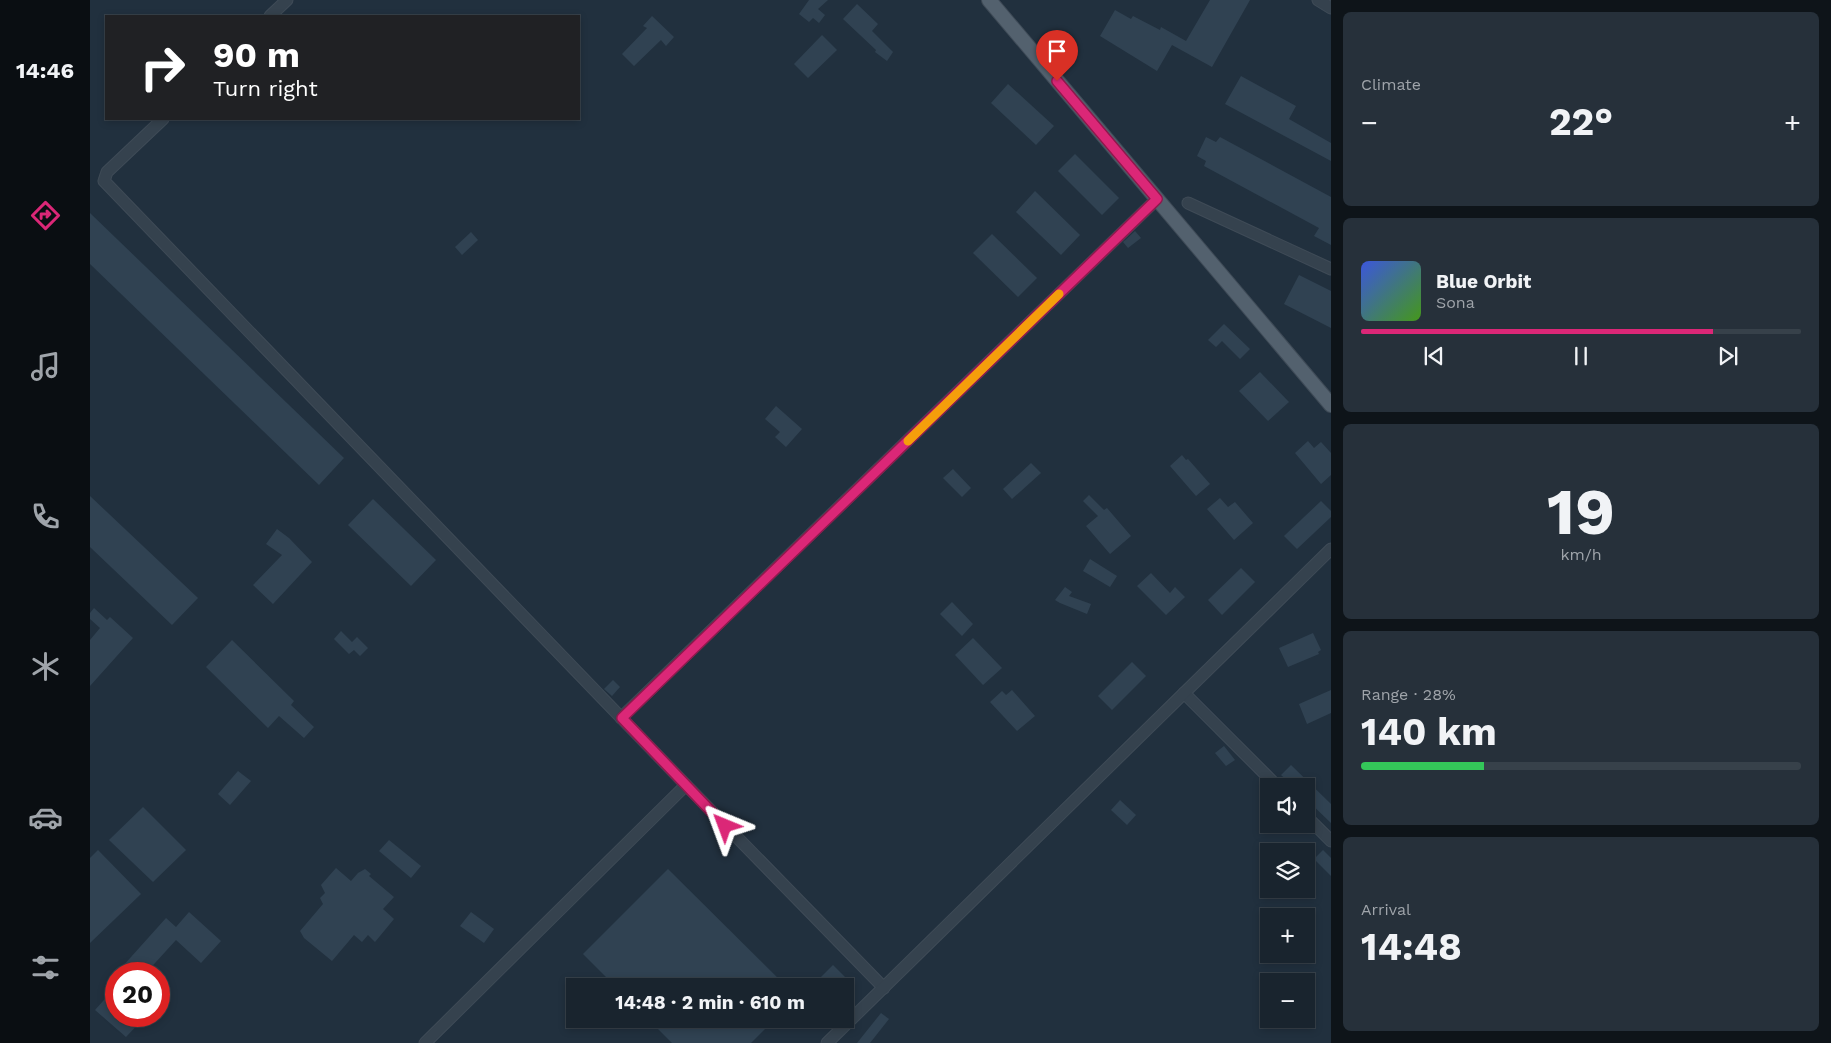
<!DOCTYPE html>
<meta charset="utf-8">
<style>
:root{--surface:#19242e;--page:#26303a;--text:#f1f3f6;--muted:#9fa4aa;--line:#37414a;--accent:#db2777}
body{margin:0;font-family:"Work Sans",sans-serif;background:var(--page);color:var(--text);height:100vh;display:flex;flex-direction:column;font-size:19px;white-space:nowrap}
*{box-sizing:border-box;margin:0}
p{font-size:16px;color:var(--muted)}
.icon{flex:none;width:28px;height:28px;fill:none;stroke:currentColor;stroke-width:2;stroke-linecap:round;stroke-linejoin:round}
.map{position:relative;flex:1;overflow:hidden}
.panel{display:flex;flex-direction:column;gap:12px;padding:12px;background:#0e1419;width:500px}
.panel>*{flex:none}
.banner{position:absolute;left:15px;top:15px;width:475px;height:105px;border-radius:0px;box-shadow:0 2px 8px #0003,0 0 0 1px var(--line);background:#202124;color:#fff;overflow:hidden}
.controls{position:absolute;left:1170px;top:778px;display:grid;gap:10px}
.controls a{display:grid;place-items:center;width:55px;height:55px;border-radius:0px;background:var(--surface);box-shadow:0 2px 8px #0003,0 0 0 1px var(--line);font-size:25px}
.speed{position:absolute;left:15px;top:962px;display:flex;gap:10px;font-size:25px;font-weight:700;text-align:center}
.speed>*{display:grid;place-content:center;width:65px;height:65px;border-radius:50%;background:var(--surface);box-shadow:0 2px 8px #0003,0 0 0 1px var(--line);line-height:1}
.speed .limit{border:8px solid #d22;background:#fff;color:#111}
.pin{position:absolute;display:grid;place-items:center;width:42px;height:42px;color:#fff;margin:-51px -21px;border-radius:50% 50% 50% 0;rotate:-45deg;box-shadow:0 0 5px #0007}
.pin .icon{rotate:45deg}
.me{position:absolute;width:55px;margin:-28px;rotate:316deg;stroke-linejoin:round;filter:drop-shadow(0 0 4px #0008)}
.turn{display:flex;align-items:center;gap:18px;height:105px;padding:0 25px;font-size:22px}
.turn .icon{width:65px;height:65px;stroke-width:2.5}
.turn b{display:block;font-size:35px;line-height:42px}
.big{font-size:38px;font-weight:700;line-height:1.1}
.panel .tile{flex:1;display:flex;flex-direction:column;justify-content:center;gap:8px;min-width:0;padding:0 18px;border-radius:8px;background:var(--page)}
.panel .dial{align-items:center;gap:0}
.dial b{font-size:65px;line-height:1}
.song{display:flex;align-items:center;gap:15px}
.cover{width:60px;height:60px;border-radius:8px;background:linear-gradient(135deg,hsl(230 70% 55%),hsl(100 70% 35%))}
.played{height:5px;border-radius:2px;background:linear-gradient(90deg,var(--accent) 80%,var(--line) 80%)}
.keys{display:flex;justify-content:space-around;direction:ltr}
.heat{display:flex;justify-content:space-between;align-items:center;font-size:28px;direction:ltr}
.charge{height:8px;border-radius:4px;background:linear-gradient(90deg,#34c759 28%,var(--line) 0)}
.trip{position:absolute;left:476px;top:978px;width:288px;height:50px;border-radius:0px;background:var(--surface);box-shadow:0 2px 8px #0003,0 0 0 1px var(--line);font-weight:700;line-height:50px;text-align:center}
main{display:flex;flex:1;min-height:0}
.dock{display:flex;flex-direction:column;width:90px;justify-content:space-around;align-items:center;background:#0a0e12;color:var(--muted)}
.dock .icon{width:35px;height:35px}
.dock .current{color:var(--accent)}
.dock b{font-size:22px;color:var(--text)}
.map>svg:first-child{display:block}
.building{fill:#304252}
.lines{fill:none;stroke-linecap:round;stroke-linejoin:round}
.minor-casing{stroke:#3f4b57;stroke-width:13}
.major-casing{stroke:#3f4b57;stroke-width:16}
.minor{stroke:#35424e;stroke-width:11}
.major{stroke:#53616e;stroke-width:14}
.route-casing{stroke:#8e194d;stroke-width:12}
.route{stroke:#db2777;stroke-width:9}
.slow{stroke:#f59e0b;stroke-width:9}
</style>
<main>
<nav class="dock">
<b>14:46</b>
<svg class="icon current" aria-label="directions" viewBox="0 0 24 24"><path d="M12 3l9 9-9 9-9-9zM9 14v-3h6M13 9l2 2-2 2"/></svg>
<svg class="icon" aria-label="music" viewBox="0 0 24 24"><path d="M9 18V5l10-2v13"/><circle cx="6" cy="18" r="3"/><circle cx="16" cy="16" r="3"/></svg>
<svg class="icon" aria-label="phone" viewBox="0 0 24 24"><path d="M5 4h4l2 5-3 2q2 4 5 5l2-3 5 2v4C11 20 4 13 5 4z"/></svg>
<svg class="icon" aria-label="climate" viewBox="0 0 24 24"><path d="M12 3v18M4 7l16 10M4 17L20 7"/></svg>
<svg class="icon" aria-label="car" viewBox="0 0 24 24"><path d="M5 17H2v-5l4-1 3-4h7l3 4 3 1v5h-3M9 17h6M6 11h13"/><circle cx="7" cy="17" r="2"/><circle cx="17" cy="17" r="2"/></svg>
<svg class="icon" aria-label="filters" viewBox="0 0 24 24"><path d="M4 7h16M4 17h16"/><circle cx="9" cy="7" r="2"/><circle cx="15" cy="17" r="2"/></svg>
</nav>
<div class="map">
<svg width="1241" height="1043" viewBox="0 0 1241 1043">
<rect width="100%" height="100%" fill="#21303e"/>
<g class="building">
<polygon points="719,0 738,0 728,9 735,15 729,23 723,18 719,22 709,14"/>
<polygon points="1120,0 1160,0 1122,67 1082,45 1067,71 1010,36 1025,10 1041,19 1043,16 1070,30 1071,27 1096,41"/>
<polygon points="767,4 788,24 782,31 803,52 797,61 785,52 786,50 753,19"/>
<polygon points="562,16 584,37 576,46 571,40 544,66 532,54 557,28 553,26"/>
<polygon points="732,35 747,50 718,78 704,64"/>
<polygon points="1151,76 1206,106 1199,119 1241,143 1241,161 1135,104"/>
<polygon points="918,84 964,126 946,145 901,103"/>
<polygon points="1116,137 1126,142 1130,137 1241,197 1241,245 1224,236 1229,228 1114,166 1116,161 1107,156"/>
<polygon points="985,154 1029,198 1012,215 968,171"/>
<polygon points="945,191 990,235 971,255 926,212"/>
<polygon points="0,213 254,458 229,485 0,264"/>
<polygon points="1045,231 1051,238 1038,248 1033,242"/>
<polygon points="381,232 388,240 372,255 365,247"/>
<polygon points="902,234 947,278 928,297 883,253"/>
<polygon points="1209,275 1241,291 1241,328 1194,304"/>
<polygon points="1134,324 1160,349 1150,359 1132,341 1126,347 1118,340"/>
<polygon points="1170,372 1199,402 1178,421 1149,391"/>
<polygon points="686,406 712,429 696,447 685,437 690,432 675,419"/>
<polygon points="1218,441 1224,448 1231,442 1241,453 1241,475 1231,484 1205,453"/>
<polygon points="1092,455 1096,460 1098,459 1120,484 1106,496 1080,466"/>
<polygon points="941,463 951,473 922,499 913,489"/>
<polygon points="863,469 881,488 872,497 853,478"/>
<polygon points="999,495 1014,510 1017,508 1041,536 1020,554 996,526 1008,516 993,501"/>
<polygon points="0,496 108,598 82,625 0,547"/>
<polygon points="1130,498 1138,507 1145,502 1163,523 1144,540 1117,509"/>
<polygon points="283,499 346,560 321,586 258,525"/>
<polygon points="1231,501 1241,511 1241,517 1207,549 1194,536"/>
<polygon points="187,529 199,538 222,562 183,604 163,585 192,555 176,544"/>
<polygon points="1000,559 1027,576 1020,587 993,571"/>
<polygon points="1151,568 1165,582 1132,615 1118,600"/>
<polygon points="1061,573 1080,593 1085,587 1095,597 1076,615 1047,586"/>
<polygon points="975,587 982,592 979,596 1001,604 997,614 970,603 965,600"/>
<polygon points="862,602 883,624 872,636 850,614"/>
<polygon points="4,608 17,620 20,617 43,638 0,686 0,640 10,628 0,619 0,613"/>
<polygon points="251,631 262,642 267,637 278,648 270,656 264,650 259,654 244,639"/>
<polygon points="1223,633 1231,650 1228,652 1229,654 1198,667 1189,648"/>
<polygon points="883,638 912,668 893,685 865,655"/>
<polygon points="142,640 204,701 201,705 224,727 214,738 189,716 178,728 116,667"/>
<polygon points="1042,662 1056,676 1022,710 1008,696"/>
<polygon points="523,680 530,687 522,696 514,689"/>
<polygon points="922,690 945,716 927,731 900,702 912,691 916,695"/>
<polygon points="1241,690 1241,713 1217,724 1209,704"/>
<polygon points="1134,746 1145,760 1136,766 1125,753"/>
<polygon points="1201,765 1241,804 1241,823 1216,799 1216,786 1203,786 1191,775"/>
<polygon points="148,771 161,781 140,805 128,794"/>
<polygon points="1030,800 1046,815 1037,825 1021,810"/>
<polygon points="53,807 96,850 63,882 19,840"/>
<polygon points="299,840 331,866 321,878 289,851"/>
<polygon points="8,850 51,894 0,943 0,858"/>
<polygon points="1233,850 1241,858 1241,876 1224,859"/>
<polygon points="246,868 261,881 268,873 275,869 281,874 279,876 304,897 293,909 304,919 285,942 278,935 272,942 264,935 242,961 214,938 210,931 233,904 230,898 235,893 231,885"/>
<polygon points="578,869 696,986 525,986 493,954"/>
<polygon points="99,912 131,941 111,963 86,940 55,974 26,974 26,1016 45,1016 51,1021 36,1037 5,1010 21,992 15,986 76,918 86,927"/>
<polygon points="381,912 404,929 394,943 370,926"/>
<polygon points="743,965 764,986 738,986 730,978"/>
<polygon points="791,1013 799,1019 780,1043 767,1043"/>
<polygon points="558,1019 685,1019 661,1043 582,1043"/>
</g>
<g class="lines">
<defs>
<g id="minor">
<polyline points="1228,0 1241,8"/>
<polyline points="180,16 197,0"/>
<polyline points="73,119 17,172 14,181 596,785 794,988"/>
<polyline points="1098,203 1241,269"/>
<polyline points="1094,693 1187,786"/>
<polyline points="531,718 1067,199"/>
<polyline points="1216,816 1241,841"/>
<polyline points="335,1043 596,785"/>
<polyline points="737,1043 1241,549"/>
</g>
<polyline id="major" points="899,0 1241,405"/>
</defs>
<use href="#minor" class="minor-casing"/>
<use href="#major" class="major-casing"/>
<use href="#minor" class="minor"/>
<use href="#major" class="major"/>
</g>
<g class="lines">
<defs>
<polyline id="route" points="635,826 532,718 1067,199 967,81"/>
</defs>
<use href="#route" class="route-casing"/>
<use href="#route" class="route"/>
<polyline class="slow" points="818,441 969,294"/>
</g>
</svg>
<div class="controls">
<a><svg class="icon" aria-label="sound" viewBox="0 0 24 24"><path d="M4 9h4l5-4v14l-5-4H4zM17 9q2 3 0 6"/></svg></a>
<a><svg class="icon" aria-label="layers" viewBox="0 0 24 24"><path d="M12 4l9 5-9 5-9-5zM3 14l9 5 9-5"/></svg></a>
<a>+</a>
<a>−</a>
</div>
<div class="speed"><div class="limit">20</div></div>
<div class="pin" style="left:967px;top:81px;background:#d93025"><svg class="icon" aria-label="arrive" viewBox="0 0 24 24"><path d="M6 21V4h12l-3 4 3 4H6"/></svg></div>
<svg class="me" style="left:635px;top:826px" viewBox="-20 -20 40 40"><path d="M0-17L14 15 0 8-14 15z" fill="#db2777" stroke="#fff" stroke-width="4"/></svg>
<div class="trip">14:48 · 2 min · 610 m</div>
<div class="banner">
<div class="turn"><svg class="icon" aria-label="right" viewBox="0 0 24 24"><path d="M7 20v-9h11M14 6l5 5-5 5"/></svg><div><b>90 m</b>Turn right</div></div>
</div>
</div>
<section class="panel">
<div class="tile"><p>Climate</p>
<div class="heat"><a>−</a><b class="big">22°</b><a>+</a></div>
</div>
<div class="tile">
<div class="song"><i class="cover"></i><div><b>Blue Orbit</b><p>Sona</p></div></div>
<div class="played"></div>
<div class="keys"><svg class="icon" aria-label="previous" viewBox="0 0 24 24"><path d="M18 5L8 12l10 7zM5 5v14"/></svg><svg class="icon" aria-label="pause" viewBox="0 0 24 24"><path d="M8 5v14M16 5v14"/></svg><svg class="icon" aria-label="next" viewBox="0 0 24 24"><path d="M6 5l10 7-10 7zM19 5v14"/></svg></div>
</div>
<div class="tile dial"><b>19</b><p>km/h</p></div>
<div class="tile"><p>Range · 28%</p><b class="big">140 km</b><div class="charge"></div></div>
<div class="tile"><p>Arrival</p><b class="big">14:48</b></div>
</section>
</main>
